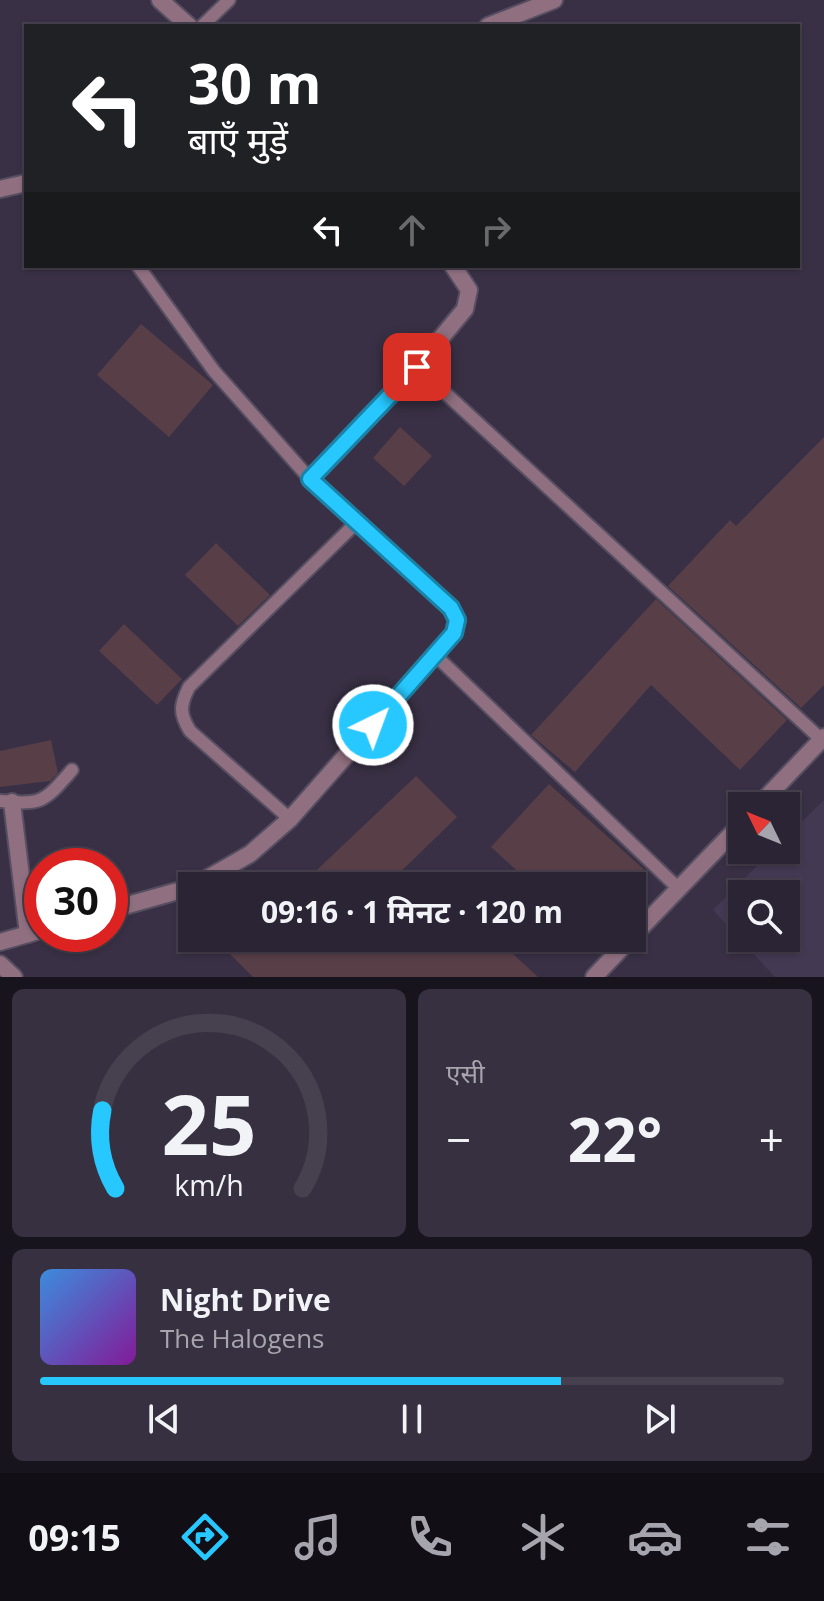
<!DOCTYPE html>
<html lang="hi">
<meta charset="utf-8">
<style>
:root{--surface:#2b2434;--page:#373040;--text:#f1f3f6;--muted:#a6a4ac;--line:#47414f;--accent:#27c8ff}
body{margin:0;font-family:"Open Sans","Noto Sans Devanagari",sans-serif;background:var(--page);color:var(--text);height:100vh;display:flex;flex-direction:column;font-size:30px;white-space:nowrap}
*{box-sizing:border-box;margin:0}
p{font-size:26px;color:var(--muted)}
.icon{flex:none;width:44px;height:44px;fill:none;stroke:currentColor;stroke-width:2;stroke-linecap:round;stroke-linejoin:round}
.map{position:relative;height:977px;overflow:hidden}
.panel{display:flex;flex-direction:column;gap:12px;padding:12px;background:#18141d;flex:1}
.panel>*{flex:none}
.hud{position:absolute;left:24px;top:24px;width:776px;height:244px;border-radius:0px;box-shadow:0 2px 6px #0004,0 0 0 2px var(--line);background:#202124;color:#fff;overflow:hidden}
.needle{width:52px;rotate:313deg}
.tools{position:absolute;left:728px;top:792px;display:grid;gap:16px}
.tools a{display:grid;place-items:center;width:72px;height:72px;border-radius:0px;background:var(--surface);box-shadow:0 2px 6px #0004,0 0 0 2px var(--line);font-size:40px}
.speed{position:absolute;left:24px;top:848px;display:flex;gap:16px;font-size:40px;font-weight:700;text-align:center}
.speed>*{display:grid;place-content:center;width:104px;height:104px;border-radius:50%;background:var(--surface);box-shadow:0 2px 6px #0004,0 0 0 2px var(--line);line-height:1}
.speed .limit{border:12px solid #d22;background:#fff;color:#111}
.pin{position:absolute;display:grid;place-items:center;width:68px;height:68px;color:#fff;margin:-34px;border-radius:16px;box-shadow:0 4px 12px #0006}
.me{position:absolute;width:88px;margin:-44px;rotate:42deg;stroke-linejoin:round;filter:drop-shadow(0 0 6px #0008)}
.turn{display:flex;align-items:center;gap:28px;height:168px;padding:0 32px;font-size:36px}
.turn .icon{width:104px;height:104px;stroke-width:2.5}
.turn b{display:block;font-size:56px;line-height:68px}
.lanes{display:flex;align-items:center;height:76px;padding:0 32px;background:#0003;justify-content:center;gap:40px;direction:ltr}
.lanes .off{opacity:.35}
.big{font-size:60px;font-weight:700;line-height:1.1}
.panel .card{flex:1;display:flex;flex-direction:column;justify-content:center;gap:12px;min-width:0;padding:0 28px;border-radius:12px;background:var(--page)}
.panel .dial{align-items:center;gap:0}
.dial svg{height:208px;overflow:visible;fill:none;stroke:var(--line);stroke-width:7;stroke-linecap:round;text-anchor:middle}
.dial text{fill:var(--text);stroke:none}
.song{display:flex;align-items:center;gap:24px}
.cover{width:96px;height:96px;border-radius:12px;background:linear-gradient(135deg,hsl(210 70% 55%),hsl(290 70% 35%))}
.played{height:8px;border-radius:4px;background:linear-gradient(90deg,var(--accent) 70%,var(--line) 70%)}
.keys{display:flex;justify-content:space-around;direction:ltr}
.heat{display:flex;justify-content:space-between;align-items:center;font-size:44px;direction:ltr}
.panel .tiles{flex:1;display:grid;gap:12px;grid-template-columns:1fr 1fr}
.card:last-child{grid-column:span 2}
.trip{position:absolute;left:178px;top:872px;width:468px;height:80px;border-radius:0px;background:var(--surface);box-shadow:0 2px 6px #0004,0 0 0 2px var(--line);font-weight:700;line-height:80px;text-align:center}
.tab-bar{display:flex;height:128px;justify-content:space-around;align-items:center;background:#110e15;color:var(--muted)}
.tab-bar .icon{width:56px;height:56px}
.tab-bar .current{color:var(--accent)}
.tab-bar b{font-size:36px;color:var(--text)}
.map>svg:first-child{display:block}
.built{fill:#443953;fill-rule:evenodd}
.building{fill:#573e47}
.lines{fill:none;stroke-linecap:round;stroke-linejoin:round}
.service-casing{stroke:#564e61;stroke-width:16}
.minor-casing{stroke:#564e61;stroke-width:20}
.service{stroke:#907080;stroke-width:12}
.minor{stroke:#907080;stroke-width:16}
.route-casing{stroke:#1982a6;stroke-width:20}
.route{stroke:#27c8ff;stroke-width:14}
</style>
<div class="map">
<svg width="824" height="977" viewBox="0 0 824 977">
<rect width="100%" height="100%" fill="#393045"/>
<path class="built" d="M 824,800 L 824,977 L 775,977 L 713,910 L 773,850 L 786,850 L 786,837 ZM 742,894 L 786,894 L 786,938 L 742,938 Z"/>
<g class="building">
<polygon points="141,324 213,385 169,437 97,375"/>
<polygon points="400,427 432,456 404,486 373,458"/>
<polygon points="824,437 824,685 801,708 668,586 730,520 736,526"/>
<polygon points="216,543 270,595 238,626 185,575"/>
<polygon points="656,599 787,720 740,770 651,685 575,772 531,735"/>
<polygon points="124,624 182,679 157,705 99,651"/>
<polygon points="51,740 58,773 50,781 0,787 0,751"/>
<polygon points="416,776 457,817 386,886 300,886"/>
<polygon points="549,784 648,873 636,886 534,886 491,847"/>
<polygon points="214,938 496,938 538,977 253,977"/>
</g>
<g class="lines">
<defs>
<g id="service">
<polyline points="202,26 229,0"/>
<polyline points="138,266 214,371 310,479"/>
<polyline points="417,367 822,740"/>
<polyline points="435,655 679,889"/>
<path d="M 0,801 C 43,805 44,802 72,770"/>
<path d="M 290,819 L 190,731 C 179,713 180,705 189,687 L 357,522"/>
</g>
<g id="minor">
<polyline points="160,0 189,26"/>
<polyline points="488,26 554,0"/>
<polyline points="0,189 26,183"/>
<polyline points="12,802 28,934"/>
<polyline points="758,806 824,737"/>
<polyline points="194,886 250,854 290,819 454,633 457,620 451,608 310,479 417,367 465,309 469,290 453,266"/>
<polyline points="110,910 192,887"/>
<polyline points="632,937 742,823"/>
<polyline points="0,942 42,930"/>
<polyline points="0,964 14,977"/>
<polyline points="594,977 631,938"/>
</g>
</defs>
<use href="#service" class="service-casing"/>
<use href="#minor" class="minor-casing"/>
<use href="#service" class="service"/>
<use href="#minor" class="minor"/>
</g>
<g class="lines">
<defs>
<polyline id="route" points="373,725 454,633 457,620 451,608 310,479 417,367"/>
</defs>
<use href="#route" class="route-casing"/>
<use href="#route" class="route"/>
</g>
</svg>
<div class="tools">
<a><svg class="needle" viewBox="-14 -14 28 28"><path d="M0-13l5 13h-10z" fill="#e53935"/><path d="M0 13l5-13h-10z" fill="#a6a4ac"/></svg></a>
<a><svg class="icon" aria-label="search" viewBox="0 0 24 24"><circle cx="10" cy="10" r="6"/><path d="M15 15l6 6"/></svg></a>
</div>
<div class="speed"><div class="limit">30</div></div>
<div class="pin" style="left:417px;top:367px;background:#d93025"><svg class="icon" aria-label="arrive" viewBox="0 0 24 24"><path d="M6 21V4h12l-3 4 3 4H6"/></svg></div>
<svg class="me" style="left:373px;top:725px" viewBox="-20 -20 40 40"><circle r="17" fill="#27c8ff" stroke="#fff" stroke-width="3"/><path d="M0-11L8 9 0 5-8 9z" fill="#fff"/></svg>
<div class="trip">09:16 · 1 मिनट · 120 m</div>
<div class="hud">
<div class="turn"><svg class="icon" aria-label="left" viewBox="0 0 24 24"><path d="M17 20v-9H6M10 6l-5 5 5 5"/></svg><div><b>30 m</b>बाएँ मुड़ें</div></div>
<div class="lanes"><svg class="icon" aria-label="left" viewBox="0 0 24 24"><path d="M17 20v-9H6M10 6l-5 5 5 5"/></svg><svg class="icon off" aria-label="ahead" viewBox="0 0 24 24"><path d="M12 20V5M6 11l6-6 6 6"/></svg><svg class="icon off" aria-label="right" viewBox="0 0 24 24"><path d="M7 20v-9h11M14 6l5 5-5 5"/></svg></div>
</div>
</div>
<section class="panel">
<div class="tiles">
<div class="card dial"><svg viewBox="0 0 100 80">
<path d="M14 69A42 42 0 1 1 86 69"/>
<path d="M14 69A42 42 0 0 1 9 39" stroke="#27c8ff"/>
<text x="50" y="56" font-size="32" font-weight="700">25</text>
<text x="50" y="72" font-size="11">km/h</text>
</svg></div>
<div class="card"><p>एसी</p>
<div class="heat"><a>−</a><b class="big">22°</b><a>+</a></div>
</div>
<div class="card">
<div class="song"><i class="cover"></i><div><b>Night Drive</b><p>The Halogens</p></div></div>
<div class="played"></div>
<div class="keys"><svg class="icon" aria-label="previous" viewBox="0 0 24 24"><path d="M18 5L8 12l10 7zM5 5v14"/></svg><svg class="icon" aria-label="pause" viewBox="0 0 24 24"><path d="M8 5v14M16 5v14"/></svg><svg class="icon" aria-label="next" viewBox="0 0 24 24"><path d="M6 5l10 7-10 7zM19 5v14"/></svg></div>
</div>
</div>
</section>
<nav class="tab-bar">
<b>09:15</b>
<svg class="icon current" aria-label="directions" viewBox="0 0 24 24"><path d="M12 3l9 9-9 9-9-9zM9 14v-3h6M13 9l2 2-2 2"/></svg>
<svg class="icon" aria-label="music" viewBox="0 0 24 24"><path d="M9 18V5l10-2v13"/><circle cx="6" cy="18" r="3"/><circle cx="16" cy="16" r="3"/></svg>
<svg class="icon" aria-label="phone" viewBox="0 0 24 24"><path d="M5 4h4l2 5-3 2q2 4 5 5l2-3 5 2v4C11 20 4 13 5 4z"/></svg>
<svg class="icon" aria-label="climate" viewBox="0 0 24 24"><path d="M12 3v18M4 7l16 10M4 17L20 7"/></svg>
<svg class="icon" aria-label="car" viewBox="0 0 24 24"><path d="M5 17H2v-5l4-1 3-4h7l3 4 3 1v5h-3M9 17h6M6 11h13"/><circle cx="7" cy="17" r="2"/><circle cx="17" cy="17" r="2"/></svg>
<svg class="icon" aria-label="filters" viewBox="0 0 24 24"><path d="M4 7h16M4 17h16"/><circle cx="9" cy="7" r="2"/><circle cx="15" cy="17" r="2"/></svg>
</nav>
